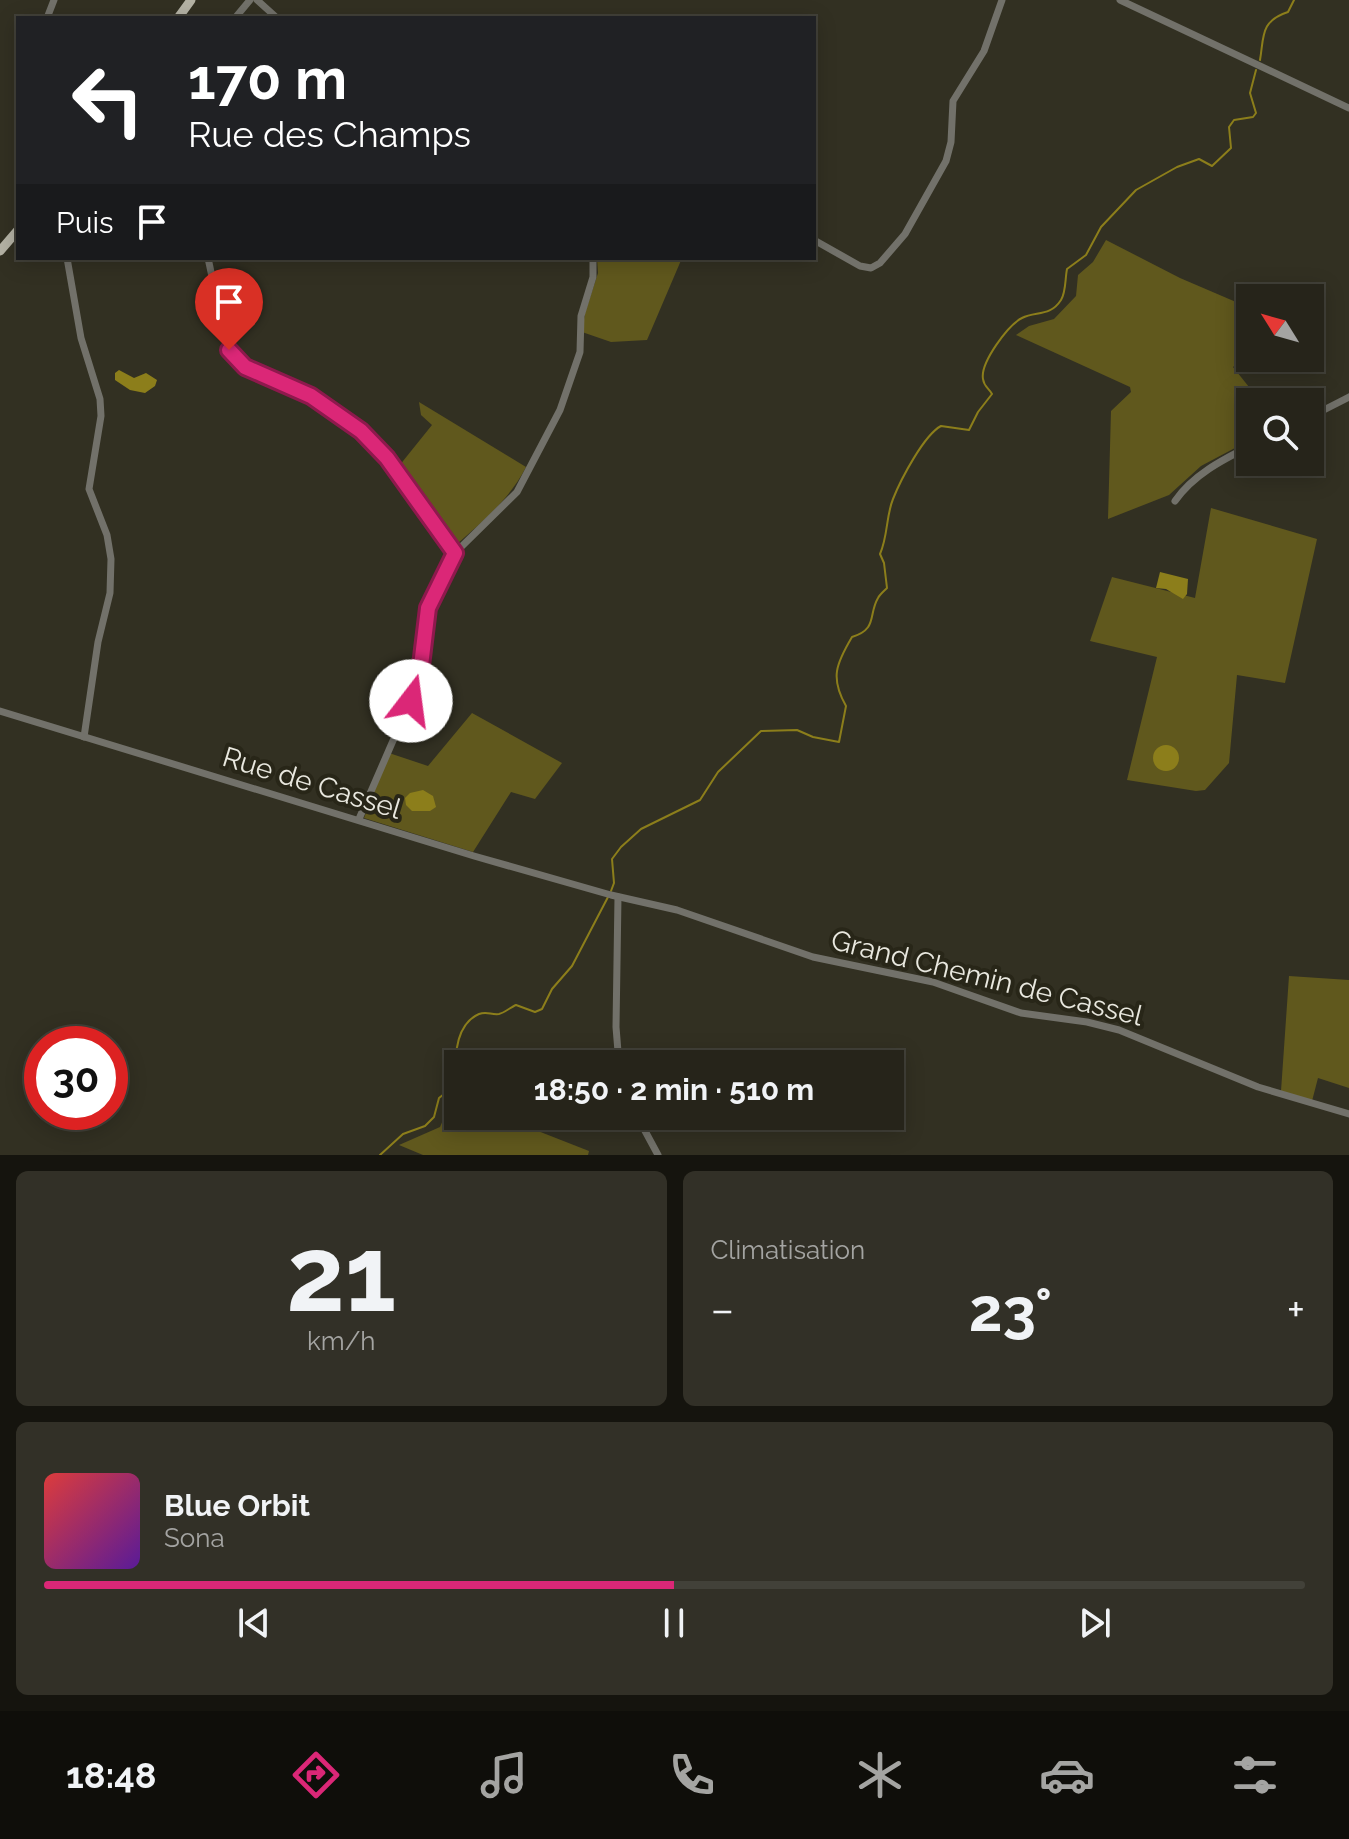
<!DOCTYPE html>
<html lang="fr">
<meta charset="utf-8">
<style>
:root{--surface:#26241a;--page:#323027;--text:#f1f3f6;--muted:#a4a4a2;--line:#424139;--accent:#db2777}
body{margin:0;font-family:Raleway,sans-serif;background:var(--page);color:var(--text);height:100vh;display:flex;flex-direction:column;font-size:30px;white-space:nowrap}
*{box-sizing:border-box;margin:0}
p{font-size:26px;color:var(--muted)}
.icon{flex:none;width:44px;height:44px;fill:none;stroke:currentColor;stroke-width:2;stroke-linecap:round;stroke-linejoin:round}
.map{position:relative;height:1155px;overflow:hidden}
.sheet{display:flex;flex-direction:column;gap:16px;padding:16px;background:#15140e;flex:1}
.sheet>*{flex:none}
.top-card{position:absolute;left:16px;top:16px;width:800px;height:244px;border-radius:0px;box-shadow:0 4px 20px #0003,0 0 0 2px var(--line);background:#202124;color:#fff;overflow:hidden}
.needle{width:52px;rotate:307deg}
.controls{position:absolute;left:1236px;top:284px;display:grid;gap:16px}
.controls a{display:grid;place-items:center;width:88px;height:88px;border-radius:0px;background:var(--surface);box-shadow:0 4px 20px #0003,0 0 0 2px var(--line);font-size:40px}
.speed{position:absolute;left:24px;top:1026px;display:flex;gap:16px;font-size:40px;font-weight:700;text-align:center}
.speed>*{display:grid;place-content:center;width:104px;height:104px;border-radius:50%;background:var(--surface);box-shadow:0 4px 20px #0003,0 0 0 2px var(--line);line-height:1}
.speed .limit{border:12px solid #d22;background:#fff;color:#111}
.pin{position:absolute;display:grid;place-items:center;width:68px;height:68px;color:#fff;margin:-82px -34px;border-radius:50% 50% 50% 0;rotate:-45deg;box-shadow:0 0 8px #0007}
.pin .icon{rotate:45deg}
.me{position:absolute;width:88px;margin:-44px;rotate:15deg;stroke-linejoin:round;filter:drop-shadow(0 0 6px #0008)}
.turn{display:flex;align-items:center;gap:28px;height:168px;padding:0 40px;font-size:36px}
.turn .icon{width:104px;height:104px;stroke-width:2.5}
.turn b{display:block;font-size:56px;line-height:68px}
.then{display:flex;align-items:center;height:76px;padding:0 40px;background:#0003;gap:16px;font-size:30px}
.big{font-size:60px;font-weight:700;line-height:1.1}
.sheet .tile{flex:1;display:flex;flex-direction:column;justify-content:center;gap:12px;min-width:0;padding:0 28px;border-radius:12px;background:var(--page)}
.sheet .dial{align-items:center;gap:0}
.dial b{font-size:104px;line-height:1}
.song{display:flex;align-items:center;gap:24px}
.cover{width:96px;height:96px;border-radius:12px;background:linear-gradient(135deg,hsl(0 70% 55%),hsl(270 70% 35%))}
.played{height:8px;border-radius:4px;background:linear-gradient(90deg,var(--accent) 50%,var(--line) 50%)}
.keys{display:flex;justify-content:space-around;direction:ltr}
.heat{display:flex;justify-content:space-between;align-items:center;font-size:44px;direction:ltr}
.sheet .tiles{flex:1;display:grid;gap:16px;grid-template-columns:1fr 1fr}
.tile:last-child{grid-column:span 2}
.trip{position:absolute;left:444px;top:1050px;width:460px;height:80px;border-radius:0px;background:var(--surface);box-shadow:0 4px 20px #0003,0 0 0 2px var(--line);font-weight:700;line-height:80px;text-align:center}
.menu{display:flex;height:128px;justify-content:space-around;align-items:center;background:#0f0e0a;color:var(--muted)}
.menu .icon{width:56px;height:56px}
.menu .on{color:var(--accent)}
.menu b{font-size:36px;color:var(--text)}
.map>svg:first-child{display:block}
.green{fill:#60581d}
.water{fill:#8c7e1b}
.lines{fill:none;stroke-linecap:round;stroke-linejoin:round}
.stream{stroke:#8c7e1b;stroke-width:2}
.minor{stroke:#72716a;stroke-width:7}
.major{stroke:#b4b2a4;stroke-width:9}
.route-casing{stroke:#8e194d;stroke-width:20}
.route{stroke:#db2777;stroke-width:14}
.labels{text-anchor:middle;dominant-baseline:central;stroke-width:8;stroke-linejoin:round;paint-order:stroke}
.street-label{font-size:28px;fill:#e9e8df;stroke:#282618}
</style>
<div class="map">
<svg width="1349" height="1155" viewBox="0 0 1349 1155">
<rect width="100%" height="100%" fill="#323022"/>
<g class="green">
<polygon points="1106,240 1180,278 1250,308 1250,352 1233,367 1261,402 1250,402 1250,440 1201,466 1169,495 1108,519 1111,411 1131,392 1130,387 1016,335 1029,326 1054,319 1076,296 1078,275 1093,262"/>
<polygon points="597,258 682,258 647,340 611,342 582,332 585,313 598,273"/>
<path d="M 419,402 L 526,467 C 509,500 483,521 456,545 L 399,466 L 432,425 L 421,415 Z"/>
<polygon points="1211,508 1317,539 1285,683 1237,675 1229,763 1205,790 1196,791 1127,780 1157,657 1090,641 1112,577 1195,598"/>
<polygon points="472,713 562,763 535,799 511,792 473,852 364,818 389,753 428,766"/>
<polygon points="1289,976 1349,980 1349,1088 1318,1078 1312,1101 1281,1091"/>
<polygon points="453,1097 458,1099 458,1116 500,1116 589,1151 588,1155 423,1155 399,1145 440,1127"/>
</g>
<g class="water">
<polygon points="119,370 134,378 146,373 157,380 155,386 145,393 130,390 115,380 115,373"/>
<polygon points="1160,572 1188,579 1187,594 1183,599 1166,589 1156,588"/>
<circle cx="1166" cy="758" r="13"/>
<polygon points="423,790 433,796 436,807 430,811 412,811 406,805 405,798 410,793"/>
</g>
<g class="lines">
<g class="stream">
<path d="M 1260,60 C 1264,37 1260,21 1288,12 L 1294,0"/>
<path d="M 611,891 L 614,883 L 612,859 L 621,847 L 641,829 L 700,800 L 718,772 L 761,731 L 797,730 L 813,737 L 839,742 L 846,706 C 830,678 836,664 852,637 C 878,629 868,615 878,598 C 880,594 884,591 887,588 L 884,563 L 880,554 C 888,536 886,516 893,499 C 901,479 924,435 941,426 L 969,430 L 978,412 L 992,394 C 989,388 984,387 983,379 C 980,363 1008,325 1022,318 C 1036,311 1050,317 1061,300 C 1066,292 1065,279 1067,269 L 1086,255 L 1101,227 L 1136,190 L 1177,167 L 1199,159 L 1212,166 L 1231,148 L 1229,127 L 1234,120 L 1253,117 L 1256,113 L 1250,93 L 1256,70"/>
<path d="M 458,1073 C 453,1053 458,1023 479,1014 C 487,1011 491,1015 499,1014 C 504,1013 511,1007 516,1005 L 535,1012 L 542,1009 L 552,989 L 572,966 L 608,897"/>
<polyline points="380,1155 403,1134 425,1126 434,1117 439,1098 458,1083"/>
</g>
<g class="minor">
<polyline points="257,0 277,18"/>
<polyline points="1120,0 1349,108"/>
<polyline points="47,18 54,0"/>
<polyline points="235,18 250,0"/>
<polyline points="814,240 860,266 871,268 880,263 905,234 946,161 951,142 953,101 984,51 1002,0"/>
<polyline points="67,258 81,338 100,399 101,416 89,489 107,535 111,559 110,593 98,642 84,737"/>
<polyline points="208,258 226,342 236,360 249,369 316,399 361,431 387,458 455,553"/>
<polyline points="1310,417 1349,397"/>
<path d="M 1175,501 C 1193,475 1222,460 1250,446"/>
<polyline points="0,711 474,856 611,895 677,910 813,957 933,982 1021,1013 1087,1022 1119,1030 1258,1087 1349,1114"/>
<polyline points="359,819 415,690 426,616 439,582 458,550 517,492 560,410 580,352 581,316 593,277 593,258"/>
<polyline points="618,897 616,1027 619,1064"/>
<polyline points="637,1116 658,1155"/>
</g>
<g class="major">
<polyline points="178,18 191,0"/>
<polyline points="0,251 18,230"/>
</g>
</g>
<g class="lines">
<defs>
<polyline id="route" points="229,350 245,367 311,396 361,431 387,458 455,553 428,608 420,674 411,701"/>
</defs>
<use href="#route" class="route-casing"/>
<use href="#route" class="route"/>
</g>
<g class="labels">
<g class="street-label">
<text transform="translate(312 783) rotate(17)">Rue de Cassel</text>
<text transform="translate(987 978) rotate(14)">Grand Chemin de Cassel</text>
</g>
</g>
</svg>
<div class="controls">
<a><svg class="needle" viewBox="-14 -14 28 28"><path d="M0-13l5 13h-10z" fill="#e53935"/><path d="M0 13l5-13h-10z" fill="#a4a4a2"/></svg></a>
<a><svg class="icon" aria-label="search" viewBox="0 0 24 24"><circle cx="10" cy="10" r="6"/><path d="M15 15l6 6"/></svg></a>
</div>
<div class="speed"><div class="limit">30</div></div>
<div class="pin" style="left:229px;top:350px;background:#d93025"><svg class="icon" aria-label="arrive" viewBox="0 0 24 24"><path d="M6 21V4h12l-3 4 3 4H6"/></svg></div>
<svg class="me" style="left:411px;top:701px" viewBox="-20 -20 40 40"><circle r="19" fill="#fff"/><path d="M0-13L10 11 0 6-10 11z" fill="#db2777"/></svg>
<div class="trip">18:50 · 2 min · 510 m</div>
<div class="top-card">
<div class="turn"><svg class="icon" aria-label="left" viewBox="0 0 24 24"><path d="M17 20v-9H6M10 6l-5 5 5 5"/></svg><div><b>170 m</b>Rue des Champs</div></div>
<div class="then">Puis<svg class="icon" aria-label="arrive" viewBox="0 0 24 24"><path d="M6 21V4h12l-3 4 3 4H6"/></svg></div>
</div>
</div>
<section class="sheet">
<div class="tiles">
<div class="tile dial"><b>21</b><p>km/h</p></div>
<div class="tile"><p>Climatisation</p>
<div class="heat"><a>−</a><b class="big">23°</b><a>+</a></div>
</div>
<div class="tile">
<div class="song"><i class="cover"></i><div><b>Blue Orbit</b><p>Sona</p></div></div>
<div class="played"></div>
<div class="keys"><svg class="icon" aria-label="previous" viewBox="0 0 24 24"><path d="M18 5L8 12l10 7zM5 5v14"/></svg><svg class="icon" aria-label="pause" viewBox="0 0 24 24"><path d="M8 5v14M16 5v14"/></svg><svg class="icon" aria-label="next" viewBox="0 0 24 24"><path d="M6 5l10 7-10 7zM19 5v14"/></svg></div>
</div>
</div>
</section>
<nav class="menu">
<b>18:48</b>
<svg class="icon on" aria-label="directions" viewBox="0 0 24 24"><path d="M12 3l9 9-9 9-9-9zM9 14v-3h6M13 9l2 2-2 2"/></svg>
<svg class="icon" aria-label="music" viewBox="0 0 24 24"><path d="M9 18V5l10-2v13"/><circle cx="6" cy="18" r="3"/><circle cx="16" cy="16" r="3"/></svg>
<svg class="icon" aria-label="phone" viewBox="0 0 24 24"><path d="M5 4h4l2 5-3 2q2 4 5 5l2-3 5 2v4C11 20 4 13 5 4z"/></svg>
<svg class="icon" aria-label="climate" viewBox="0 0 24 24"><path d="M12 3v18M4 7l16 10M4 17L20 7"/></svg>
<svg class="icon" aria-label="car" viewBox="0 0 24 24"><path d="M5 17H2v-5l4-1 3-4h7l3 4 3 1v5h-3M9 17h6M6 11h13"/><circle cx="7" cy="17" r="2"/><circle cx="17" cy="17" r="2"/></svg>
<svg class="icon" aria-label="filters" viewBox="0 0 24 24"><path d="M4 7h16M4 17h16"/><circle cx="9" cy="7" r="2"/><circle cx="15" cy="17" r="2"/></svg>
</nav>
